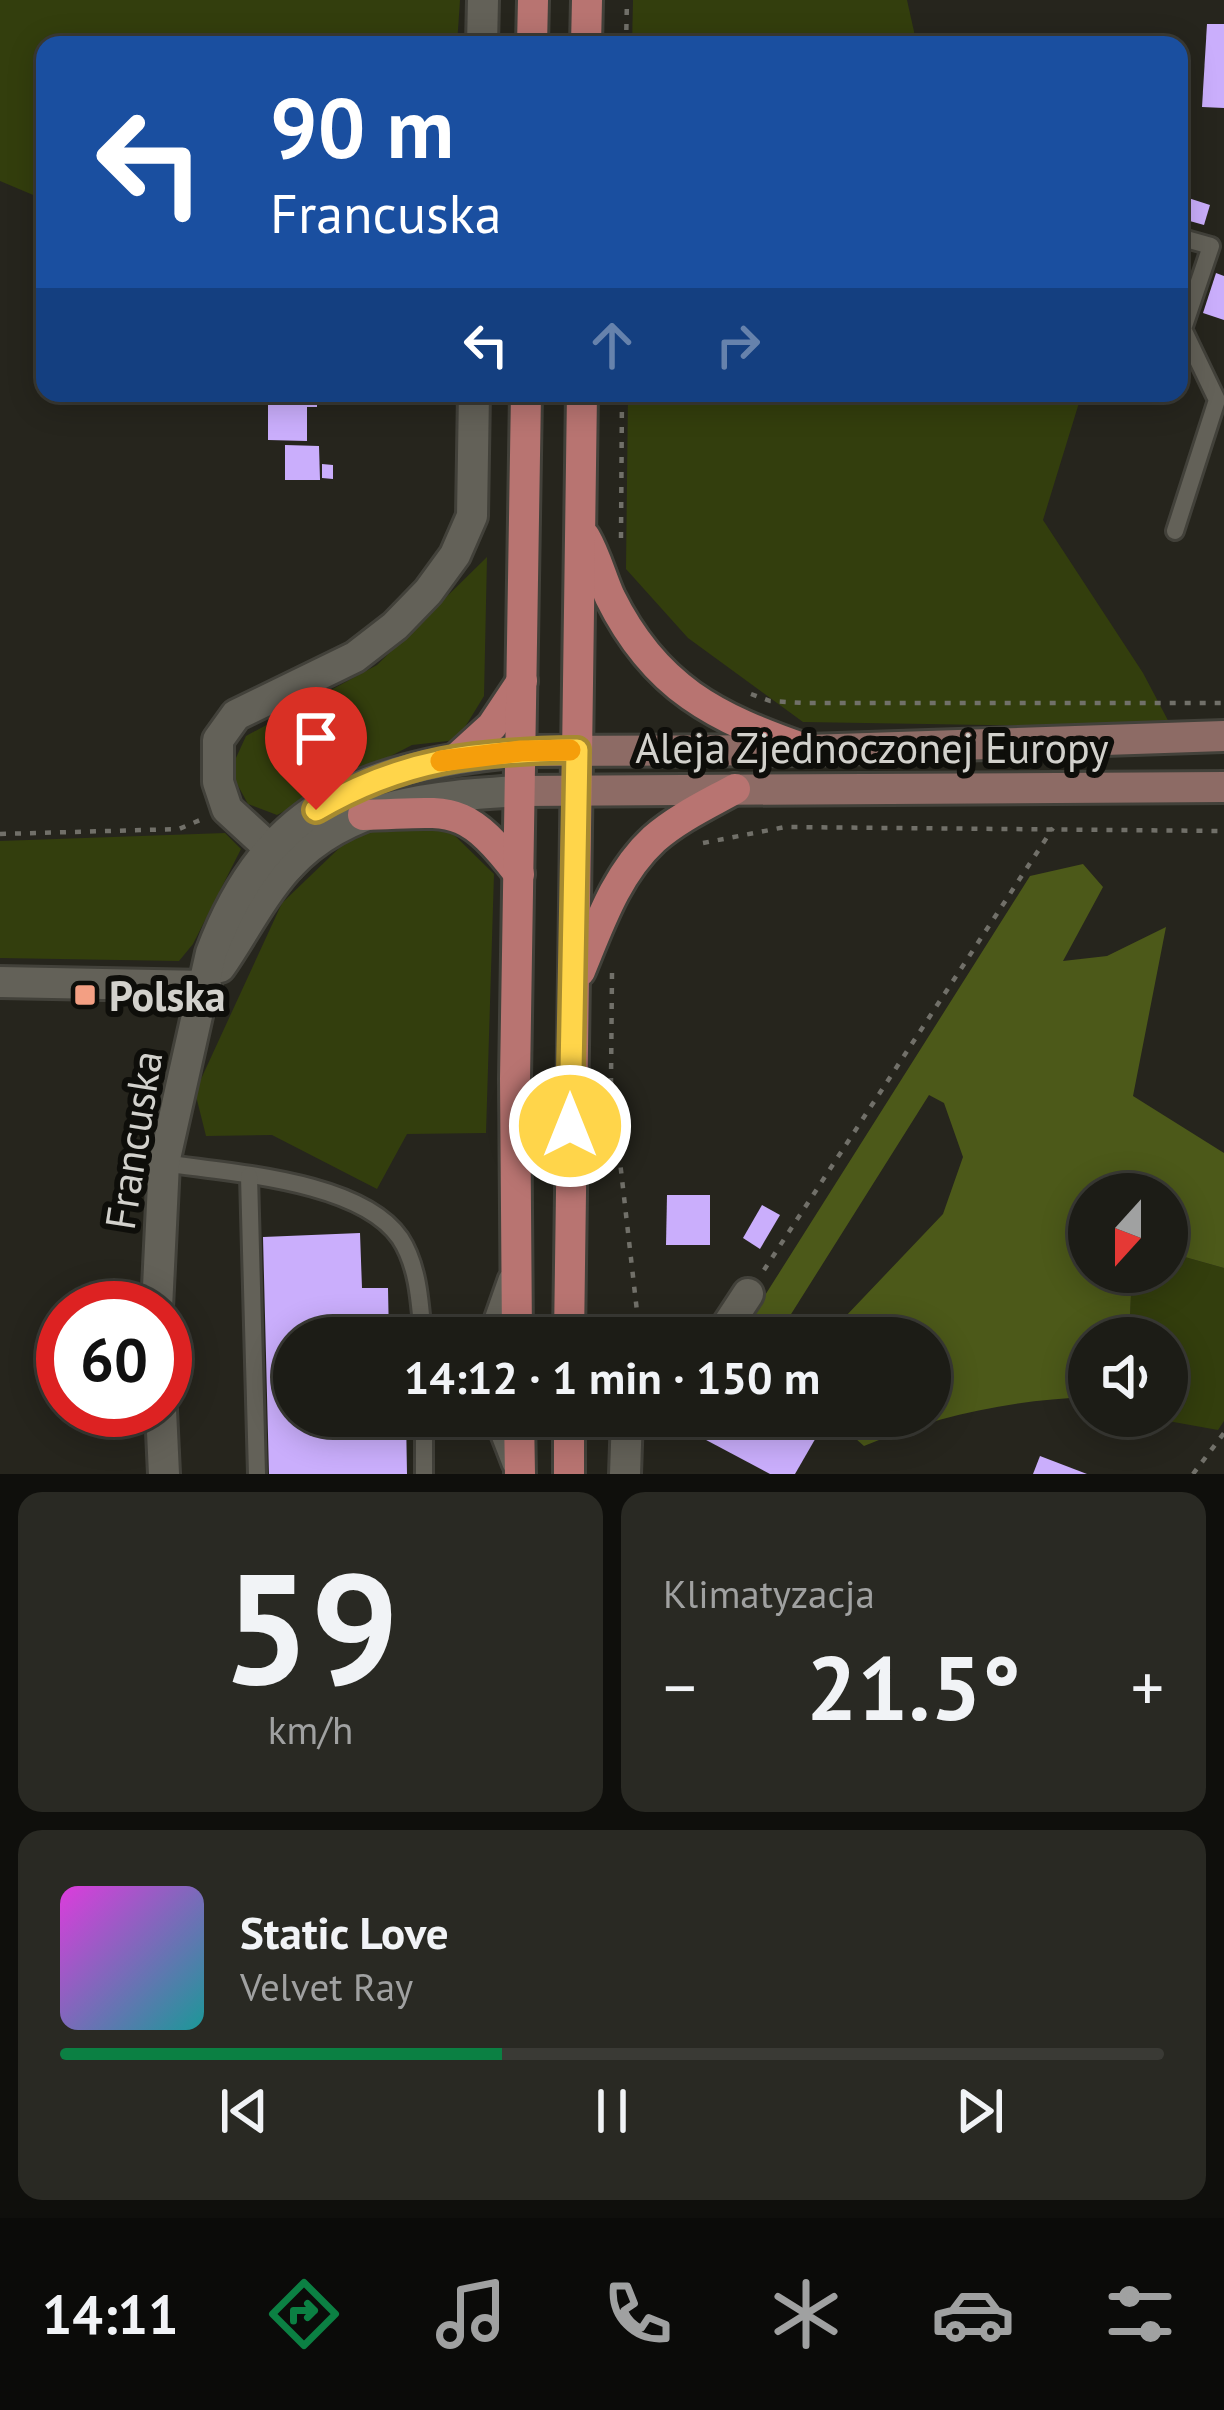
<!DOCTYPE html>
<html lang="pl">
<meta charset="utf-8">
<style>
:root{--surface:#1c1c16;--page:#292923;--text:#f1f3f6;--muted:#a0a1a1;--line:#3a3a35;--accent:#0b8043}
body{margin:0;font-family:"PT Sans",sans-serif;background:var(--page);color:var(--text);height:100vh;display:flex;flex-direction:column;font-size:45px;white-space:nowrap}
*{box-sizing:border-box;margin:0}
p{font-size:39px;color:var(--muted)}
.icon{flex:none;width:66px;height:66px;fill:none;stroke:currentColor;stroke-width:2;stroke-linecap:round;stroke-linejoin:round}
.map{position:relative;height:1474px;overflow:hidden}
.panel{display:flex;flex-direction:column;gap:18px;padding:18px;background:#0f0f0c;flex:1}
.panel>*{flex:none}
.hud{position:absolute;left:36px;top:36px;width:1152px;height:366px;border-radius:24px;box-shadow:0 6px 30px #0003,0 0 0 3px var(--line);background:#1a4fa0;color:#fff;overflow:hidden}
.needle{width:78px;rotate:201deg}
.fabs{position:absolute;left:1068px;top:1173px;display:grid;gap:24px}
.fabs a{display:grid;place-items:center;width:120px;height:120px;border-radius:50%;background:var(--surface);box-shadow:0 6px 30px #0003,0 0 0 3px var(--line);font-size:60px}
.speed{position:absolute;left:36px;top:1281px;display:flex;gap:24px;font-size:60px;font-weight:700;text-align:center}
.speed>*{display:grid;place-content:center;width:156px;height:156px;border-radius:50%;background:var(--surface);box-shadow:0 6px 30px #0003,0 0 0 3px var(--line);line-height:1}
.speed .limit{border:18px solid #d22;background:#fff;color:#111}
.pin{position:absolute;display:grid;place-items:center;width:102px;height:102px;color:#fff;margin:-123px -51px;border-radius:50% 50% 50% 0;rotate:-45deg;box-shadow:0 0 12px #0007}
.pin .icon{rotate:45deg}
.me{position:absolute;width:132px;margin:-66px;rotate:0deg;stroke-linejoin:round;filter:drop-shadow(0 0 9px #0008)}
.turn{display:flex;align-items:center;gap:42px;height:252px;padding:0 36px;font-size:54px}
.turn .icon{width:156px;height:156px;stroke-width:2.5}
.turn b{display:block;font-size:84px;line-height:102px}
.lanes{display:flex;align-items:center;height:114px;padding:0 36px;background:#0003;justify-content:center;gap:60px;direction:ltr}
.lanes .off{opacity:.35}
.big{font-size:90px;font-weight:600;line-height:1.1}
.panel .card{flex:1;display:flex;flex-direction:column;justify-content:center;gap:18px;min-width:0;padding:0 42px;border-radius:24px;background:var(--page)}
.panel .dial{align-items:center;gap:0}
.dial b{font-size:156px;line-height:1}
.song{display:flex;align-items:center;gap:36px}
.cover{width:144px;height:144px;border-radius:18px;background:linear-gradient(135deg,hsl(300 70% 55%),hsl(180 70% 35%))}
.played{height:12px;border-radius:6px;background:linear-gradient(90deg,var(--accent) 40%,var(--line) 40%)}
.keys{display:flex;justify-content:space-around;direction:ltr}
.heat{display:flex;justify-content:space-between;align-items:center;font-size:66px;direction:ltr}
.panel .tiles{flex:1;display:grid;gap:18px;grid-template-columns:1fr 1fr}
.card:last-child{grid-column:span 2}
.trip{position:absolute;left:273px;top:1317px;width:678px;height:120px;border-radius:60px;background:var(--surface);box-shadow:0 6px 30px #0003,0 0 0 3px var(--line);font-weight:600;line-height:120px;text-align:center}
.dock{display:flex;height:192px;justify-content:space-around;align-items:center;background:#0b0b09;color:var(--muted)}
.dock .icon{width:84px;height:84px}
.dock .on{color:var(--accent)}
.dock b{font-size:54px;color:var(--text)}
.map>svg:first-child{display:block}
.green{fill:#333e0d}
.forest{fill:#4c5919}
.building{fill:#caaefc}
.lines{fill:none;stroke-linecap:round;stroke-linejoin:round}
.lane-casing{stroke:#42413a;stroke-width:22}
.street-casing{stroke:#42413a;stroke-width:36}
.secondary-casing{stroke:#42413a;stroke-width:36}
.primary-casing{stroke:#42413a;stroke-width:36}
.path{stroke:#717069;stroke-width:4.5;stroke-dasharray:6 9;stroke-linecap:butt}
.lane{stroke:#636158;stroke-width:16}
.street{stroke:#636158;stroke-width:30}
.secondary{stroke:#8d6b65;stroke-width:30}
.primary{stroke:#b87471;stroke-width:30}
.route-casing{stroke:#a68a30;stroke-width:30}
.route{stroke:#ffd54a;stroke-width:21}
.slow{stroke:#f59e0b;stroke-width:21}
.poi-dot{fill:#f39f83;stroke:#0e0e0a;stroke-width:4.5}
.labels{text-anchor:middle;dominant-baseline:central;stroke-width:12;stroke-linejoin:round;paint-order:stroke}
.street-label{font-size:42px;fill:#d2d1cc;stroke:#0e0e0a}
.poi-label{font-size:42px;font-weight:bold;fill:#d2d1cc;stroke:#0e0e0a;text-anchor:start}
</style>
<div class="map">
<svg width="1224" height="1474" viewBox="0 0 1224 1474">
<rect width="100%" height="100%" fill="#26251d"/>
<g class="green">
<polygon points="0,0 460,0 457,45 45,45 45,200 0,181"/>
<polygon points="633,0 907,0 917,45 632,45"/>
<polygon points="628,393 1082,393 1043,520 1143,673 1172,728 803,722 688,638 626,569"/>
<polygon points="487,557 484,696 457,740 412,745 277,815 248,804 230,771 246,736 377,665"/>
<polygon points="446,827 494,874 486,1133 407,1134 377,1189 272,1135 206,1136 195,1092 282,903 357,831"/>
<polygon points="225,833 241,849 193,944 179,961 0,958 0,841"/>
<polygon points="1167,1252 1224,1268 1224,1421 1218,1430 1140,1416 1167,1416 1167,1338 1129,1338 1132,1272 1167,1272"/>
</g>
<path class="forest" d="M 1083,864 L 1103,887 L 1063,961 L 1107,956 L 1166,927 L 1133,1096 L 1224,1153 L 1224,1268 L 1167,1252 L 1167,1194 L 1089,1194 L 1089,1272 L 1132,1272 L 1129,1338 L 1089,1338 L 1089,1397 C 1011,1400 936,1416 864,1446 L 830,1416 L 930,1416 L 930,1338 L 825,1338 L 943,1214 L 963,1157 L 944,1103 L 929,1095 L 776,1338 L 738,1338 L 1030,876 Z"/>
<g class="building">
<polygon points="1207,24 1224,24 1224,108 1202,107"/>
<polygon points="1179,195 1210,205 1204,225 1179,218"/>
<polygon points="1216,273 1224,276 1224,320 1203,313"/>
<polygon points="268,393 317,393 317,407 307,407 307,441 268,440"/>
<polygon points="285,445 319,446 320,480 285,480"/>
<polygon points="322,464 333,465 333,479 322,478"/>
<polygon points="667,1195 710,1195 710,1245 666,1245"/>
<polygon points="762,1205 780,1215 760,1249 743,1238"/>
<polygon points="360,1233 362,1288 388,1288 389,1338 294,1338 294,1416 406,1416 407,1474 269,1474 263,1237"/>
<polygon points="681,1416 814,1416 825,1422 795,1474 770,1474 676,1424"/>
<polygon points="1040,1456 1087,1474 1033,1474"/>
</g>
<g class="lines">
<defs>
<g id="lane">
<polyline points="1175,531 1217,400 1183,329 1211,246 1179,237"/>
<path d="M 164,1163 C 229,1173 360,1180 400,1238 C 419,1267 420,1305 423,1338"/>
<polyline points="249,1176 257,1474"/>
<polyline points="486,1338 507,1278"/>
<polyline points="424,1416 424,1474"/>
<polyline points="492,1416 511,1465"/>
</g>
<g id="street">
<polyline points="482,45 483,0"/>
<polyline points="289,866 227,809 218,782 218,740 236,715 355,657 395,626 428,592 455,555 472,516 474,393"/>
<path d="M 220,967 C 243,934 261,897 288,867 C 348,801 438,796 520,791"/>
<polyline points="0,982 206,986"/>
<path d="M 157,1308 L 164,1163 L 211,953 C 268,800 369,766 521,751"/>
<polyline points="719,1338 748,1294"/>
<polyline points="161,1410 164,1474"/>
<polyline points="625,1474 627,1416"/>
</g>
<g id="secondary">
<polyline points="521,751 808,750 1224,736"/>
<polyline points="520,791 1224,787"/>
</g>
<g id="primary">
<polyline points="532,45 533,0"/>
<polyline points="586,45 587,0"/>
<path d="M 585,537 C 596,556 601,577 610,597 C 655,688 715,718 808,750"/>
<polyline points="458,757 492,726 522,681"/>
<path d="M 363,815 C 451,813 462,800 519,874"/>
<path d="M 580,971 C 599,925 616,874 654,839 C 678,818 708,804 735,789"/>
<polyline points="517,1338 515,1079 526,393"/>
<polyline points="569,1338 582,393"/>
<polyline points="519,1416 520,1474"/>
<polyline points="569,1474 569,1416"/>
</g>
</defs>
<use href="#lane" class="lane-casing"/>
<use href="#street" class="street-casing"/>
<use href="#secondary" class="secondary-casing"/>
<use href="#primary" class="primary-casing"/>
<g class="path">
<polyline points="626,45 627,0"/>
<polyline points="621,538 622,393"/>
<polyline points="751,694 770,701 803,703 1224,703"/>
<polyline points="0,834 179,829 200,820"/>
<polyline points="703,843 785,827 1224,831"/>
<polyline points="612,973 611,1082 640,1338"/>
<polyline points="764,1270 1053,828"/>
<polyline points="1193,1474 1224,1433"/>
</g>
<use href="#lane" class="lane"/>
<use href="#street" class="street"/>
<use href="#secondary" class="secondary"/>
<use href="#primary" class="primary"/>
</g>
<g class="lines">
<defs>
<path id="route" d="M 316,810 C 403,759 477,751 577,750 L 570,1126"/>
</defs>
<use href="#route" class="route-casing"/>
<use href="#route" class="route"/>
<polyline class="slow" points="441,761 521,751 570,750"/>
</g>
<rect class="poi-dot" x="73" y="983" width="24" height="24" rx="6"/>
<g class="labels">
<g class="street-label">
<text x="872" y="747">Aleja Zjednoczonej Europy</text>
<text transform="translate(133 1140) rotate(-81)">Francuska</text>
</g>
<g class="poi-label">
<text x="109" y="995">Polska</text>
</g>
</g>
</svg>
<div class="fabs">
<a><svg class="needle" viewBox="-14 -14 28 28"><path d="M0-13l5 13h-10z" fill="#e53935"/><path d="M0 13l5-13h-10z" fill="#a0a1a1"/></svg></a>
<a><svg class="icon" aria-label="sound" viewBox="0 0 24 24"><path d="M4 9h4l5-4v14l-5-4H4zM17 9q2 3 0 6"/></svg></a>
</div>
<div class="speed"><div class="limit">60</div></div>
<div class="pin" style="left:316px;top:810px;background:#d93025"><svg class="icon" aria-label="arrive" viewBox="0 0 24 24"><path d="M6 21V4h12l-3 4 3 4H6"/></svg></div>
<svg class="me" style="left:570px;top:1126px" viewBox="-20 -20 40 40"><circle r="17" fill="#ffd54a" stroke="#fff" stroke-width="3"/><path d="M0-11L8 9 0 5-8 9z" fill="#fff"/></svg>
<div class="trip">14:12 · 1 min · 150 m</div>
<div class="hud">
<div class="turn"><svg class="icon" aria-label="left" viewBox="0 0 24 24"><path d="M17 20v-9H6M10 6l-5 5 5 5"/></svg><div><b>90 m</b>Francuska</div></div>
<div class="lanes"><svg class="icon" aria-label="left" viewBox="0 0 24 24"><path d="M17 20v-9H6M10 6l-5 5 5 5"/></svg><svg class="icon off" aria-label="ahead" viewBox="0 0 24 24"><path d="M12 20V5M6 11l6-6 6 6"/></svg><svg class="icon off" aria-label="right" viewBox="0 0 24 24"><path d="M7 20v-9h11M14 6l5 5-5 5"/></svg></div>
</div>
</div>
<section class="panel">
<div class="tiles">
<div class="card dial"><b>59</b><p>km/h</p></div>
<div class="card"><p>Klimatyzacja</p>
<div class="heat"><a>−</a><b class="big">21.5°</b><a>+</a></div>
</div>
<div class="card">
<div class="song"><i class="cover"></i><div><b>Static Love</b><p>Velvet Ray</p></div></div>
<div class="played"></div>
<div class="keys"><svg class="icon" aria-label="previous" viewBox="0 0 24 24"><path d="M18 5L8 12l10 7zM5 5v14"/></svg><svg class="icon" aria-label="pause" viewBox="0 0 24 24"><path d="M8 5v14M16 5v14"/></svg><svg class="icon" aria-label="next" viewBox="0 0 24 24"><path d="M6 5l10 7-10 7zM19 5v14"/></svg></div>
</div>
</div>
</section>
<nav class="dock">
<b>14:11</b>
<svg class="icon on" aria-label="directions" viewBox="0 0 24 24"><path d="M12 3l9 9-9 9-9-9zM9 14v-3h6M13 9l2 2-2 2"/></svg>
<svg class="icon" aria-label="music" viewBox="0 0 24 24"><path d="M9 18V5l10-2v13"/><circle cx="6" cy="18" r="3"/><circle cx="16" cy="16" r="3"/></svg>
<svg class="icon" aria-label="phone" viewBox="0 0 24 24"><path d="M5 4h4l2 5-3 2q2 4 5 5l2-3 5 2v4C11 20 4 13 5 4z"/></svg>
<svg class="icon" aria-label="climate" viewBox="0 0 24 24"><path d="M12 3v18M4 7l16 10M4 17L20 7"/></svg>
<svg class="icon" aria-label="car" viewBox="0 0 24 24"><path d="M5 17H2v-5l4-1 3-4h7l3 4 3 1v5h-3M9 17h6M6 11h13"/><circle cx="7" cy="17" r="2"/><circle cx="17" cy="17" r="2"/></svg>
<svg class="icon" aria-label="filters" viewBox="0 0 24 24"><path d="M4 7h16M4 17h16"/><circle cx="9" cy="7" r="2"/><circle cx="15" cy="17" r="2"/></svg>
</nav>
